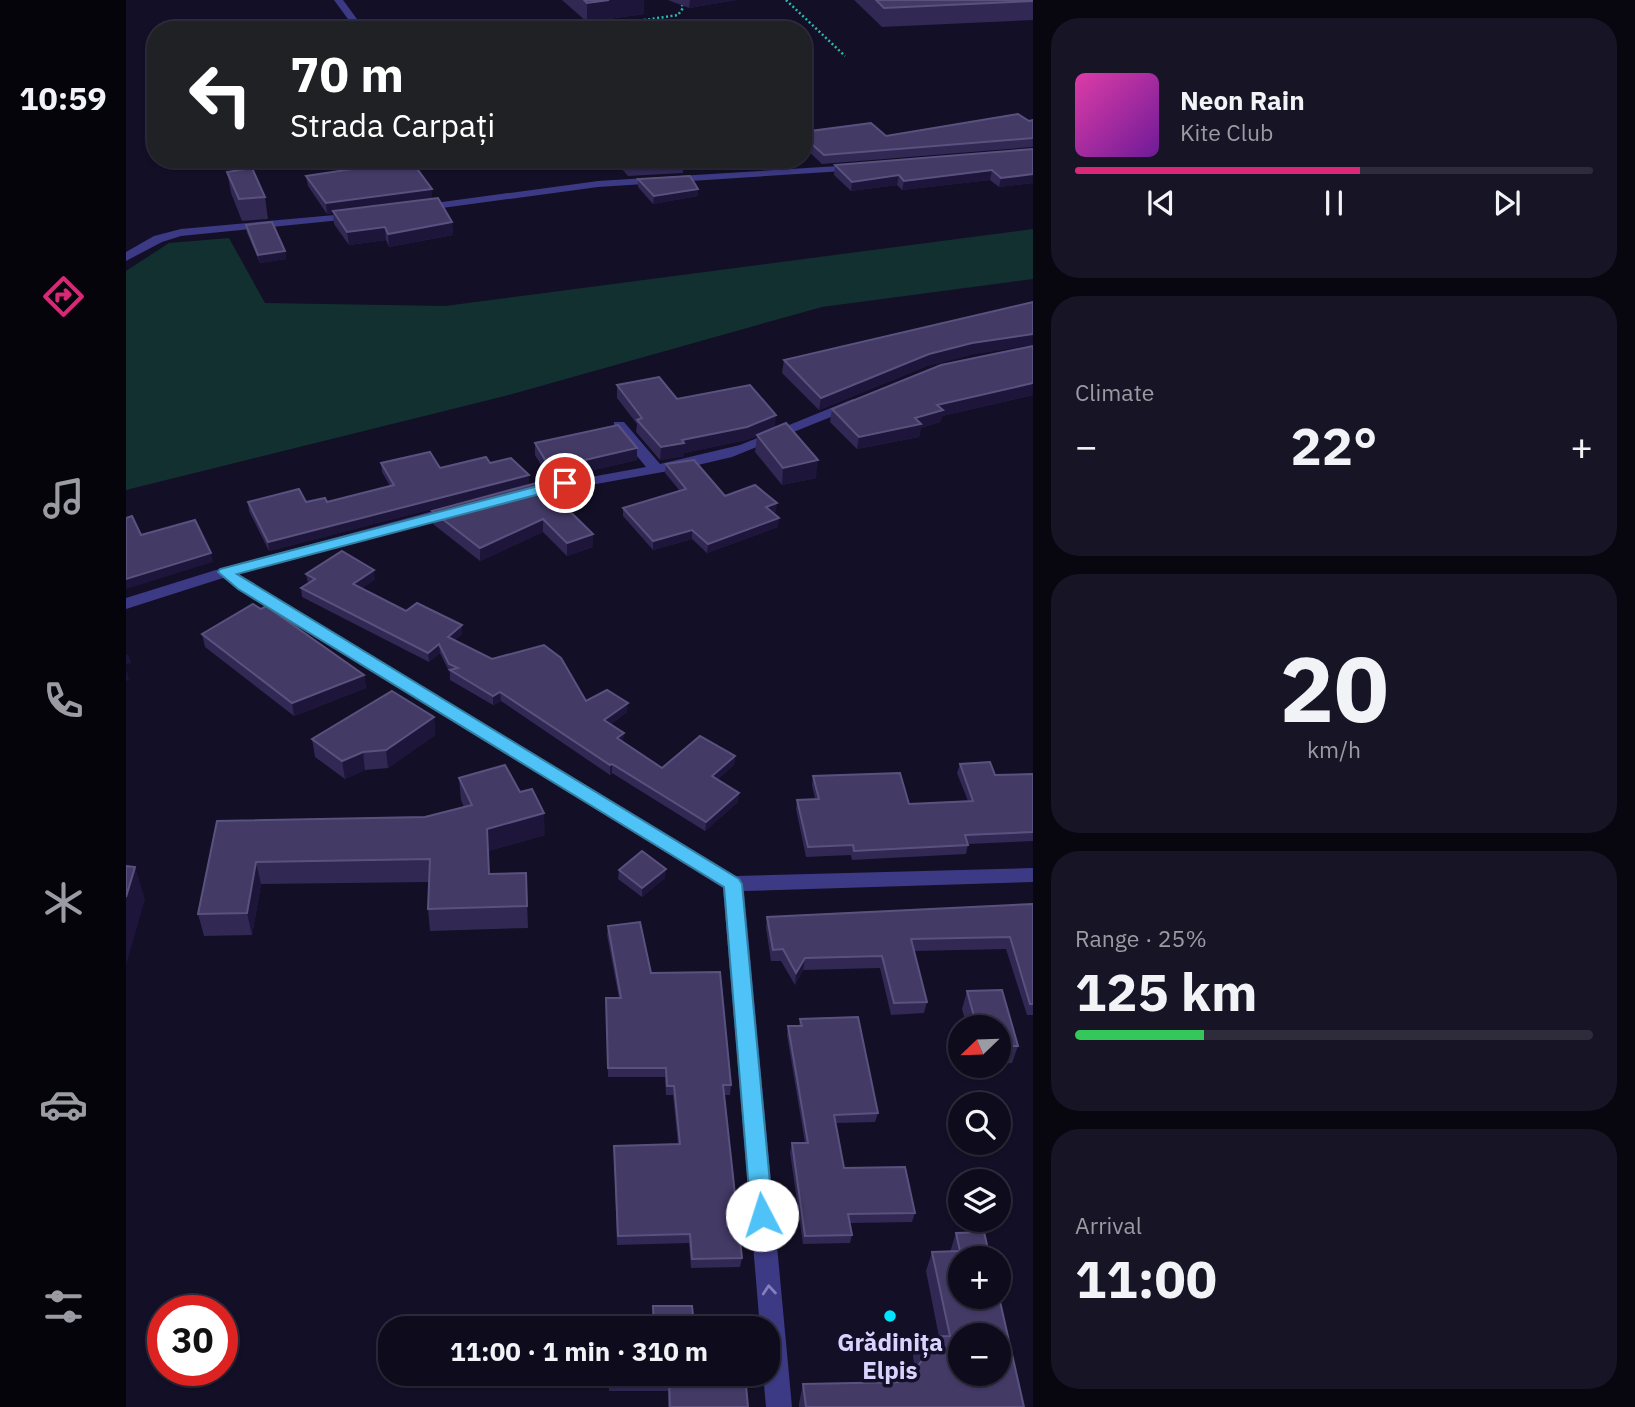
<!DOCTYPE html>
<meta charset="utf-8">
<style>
:root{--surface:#0e0b1c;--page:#171425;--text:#f1f3f6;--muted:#9b9ba3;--line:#2e2b3b;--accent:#db2777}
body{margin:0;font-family:"IBM Plex Sans",sans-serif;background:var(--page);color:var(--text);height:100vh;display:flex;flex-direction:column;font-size:26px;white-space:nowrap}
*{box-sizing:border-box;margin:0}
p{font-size:23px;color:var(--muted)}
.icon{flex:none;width:38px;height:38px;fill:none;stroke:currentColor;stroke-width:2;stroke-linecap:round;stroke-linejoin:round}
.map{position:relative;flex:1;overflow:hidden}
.drawer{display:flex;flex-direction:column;gap:18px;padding:18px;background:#08060f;width:602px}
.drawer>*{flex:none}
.banner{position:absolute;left:21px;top:21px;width:665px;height:147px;border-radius:28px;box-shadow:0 2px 5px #0004,0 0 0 2px var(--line);background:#202124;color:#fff;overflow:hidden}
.needle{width:46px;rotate:247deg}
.buttons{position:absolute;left:822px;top:1015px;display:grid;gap:14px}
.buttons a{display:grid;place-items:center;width:63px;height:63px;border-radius:50%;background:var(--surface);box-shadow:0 2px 5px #0004,0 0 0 2px var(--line);font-size:35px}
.speed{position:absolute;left:21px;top:1295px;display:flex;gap:14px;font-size:35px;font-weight:700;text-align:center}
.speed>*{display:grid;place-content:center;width:91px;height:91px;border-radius:50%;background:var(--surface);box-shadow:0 2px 5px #0004,0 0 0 2px var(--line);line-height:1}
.speed .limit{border:10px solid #d22;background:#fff;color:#111}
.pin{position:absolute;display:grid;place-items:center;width:60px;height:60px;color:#fff;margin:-30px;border:4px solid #fff;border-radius:50%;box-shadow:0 2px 7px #0007}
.me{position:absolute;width:77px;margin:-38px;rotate:355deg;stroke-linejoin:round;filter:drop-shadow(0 0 5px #0008)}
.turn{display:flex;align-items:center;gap:24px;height:147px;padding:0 28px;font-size:32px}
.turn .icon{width:91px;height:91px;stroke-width:2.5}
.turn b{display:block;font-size:49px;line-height:60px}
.big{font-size:52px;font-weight:700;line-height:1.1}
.drawer .card{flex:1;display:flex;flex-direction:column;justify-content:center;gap:10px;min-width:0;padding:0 24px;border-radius:28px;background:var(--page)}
.drawer .dial{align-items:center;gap:0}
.dial b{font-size:91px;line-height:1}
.song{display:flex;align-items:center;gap:21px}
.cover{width:84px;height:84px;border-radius:10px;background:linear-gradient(135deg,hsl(320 70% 55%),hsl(280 70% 35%))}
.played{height:7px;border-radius:4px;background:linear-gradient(90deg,var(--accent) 55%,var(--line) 55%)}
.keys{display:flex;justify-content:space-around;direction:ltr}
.heat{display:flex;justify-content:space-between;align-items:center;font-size:38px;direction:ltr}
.charge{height:10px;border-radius:5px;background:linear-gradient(90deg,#34c759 25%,var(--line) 0)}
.trip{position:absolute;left:252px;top:1316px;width:402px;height:70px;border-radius:28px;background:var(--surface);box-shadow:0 2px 5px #0004,0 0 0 2px var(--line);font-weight:700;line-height:70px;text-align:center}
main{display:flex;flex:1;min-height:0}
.tab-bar{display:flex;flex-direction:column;width:126px;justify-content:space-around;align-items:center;background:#06040b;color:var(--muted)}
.tab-bar .icon{width:49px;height:49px}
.tab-bar .selected{color:var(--accent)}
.tab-bar b{font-size:32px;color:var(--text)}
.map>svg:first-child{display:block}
.green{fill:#12302f}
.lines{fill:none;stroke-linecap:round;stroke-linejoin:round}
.path{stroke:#2fb8b0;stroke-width:2.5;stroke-dasharray:2 2.5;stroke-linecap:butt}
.minor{fill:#3d3a85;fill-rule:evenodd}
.wall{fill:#312854}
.shaded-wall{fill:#1d163a}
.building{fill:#433a66;stroke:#5a527e;stroke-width:2;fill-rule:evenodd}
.oneway{stroke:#837fbc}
.route{fill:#4fc3f7;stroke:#337fa1;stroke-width:2}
.poi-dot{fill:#00e5ff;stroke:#130f26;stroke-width:2.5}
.labels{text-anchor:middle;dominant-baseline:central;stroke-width:7;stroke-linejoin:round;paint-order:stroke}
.near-poi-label{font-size:24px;font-weight:bold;fill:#d9d4ff;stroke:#130f26}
</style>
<main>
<nav class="tab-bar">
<b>10:59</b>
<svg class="icon selected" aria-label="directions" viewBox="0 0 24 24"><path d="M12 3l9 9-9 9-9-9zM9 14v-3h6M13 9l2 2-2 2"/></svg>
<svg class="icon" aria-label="music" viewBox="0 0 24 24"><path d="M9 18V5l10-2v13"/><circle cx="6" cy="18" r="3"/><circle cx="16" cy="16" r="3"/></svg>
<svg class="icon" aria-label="phone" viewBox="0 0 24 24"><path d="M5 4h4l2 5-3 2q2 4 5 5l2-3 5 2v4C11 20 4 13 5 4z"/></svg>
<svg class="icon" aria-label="climate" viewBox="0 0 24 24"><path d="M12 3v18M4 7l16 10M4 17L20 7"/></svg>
<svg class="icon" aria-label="car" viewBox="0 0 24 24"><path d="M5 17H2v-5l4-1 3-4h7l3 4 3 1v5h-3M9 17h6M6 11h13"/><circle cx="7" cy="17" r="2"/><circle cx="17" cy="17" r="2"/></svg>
<svg class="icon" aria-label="filters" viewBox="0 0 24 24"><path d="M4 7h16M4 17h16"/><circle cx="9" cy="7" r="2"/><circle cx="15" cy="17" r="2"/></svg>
</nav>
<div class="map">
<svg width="907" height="1407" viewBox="0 0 907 1407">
<rect width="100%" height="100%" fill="#130f26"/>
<polygon class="green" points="907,229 907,279 696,307 379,396 0,490 0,271 43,243 103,238 139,303 319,306"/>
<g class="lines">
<g class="path">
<polyline points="660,0 719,56"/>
<polyline points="451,30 552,15 557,8 555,0"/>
</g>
<g class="minor">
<polygon points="208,0 217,0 239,30 230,30"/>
<polygon points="729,165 734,168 733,170 472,187 294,211 288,208 294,205 472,181"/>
<polygon points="231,213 235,214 235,218 55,236 36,242 0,261 0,252 28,236 55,229"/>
<polygon points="727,399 732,400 732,406 606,457 559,468 398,497 391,493 393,490 520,467 488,428 488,422 498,422 534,464 614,445"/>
<polygon points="326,506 334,511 331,514 111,574 610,876 907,868 907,882 618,891 666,1407 640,1407 637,1374 642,1374 642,1328 634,1328 597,888 97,578 0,609 0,598 93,569"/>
</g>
</g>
<g class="wall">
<polygon points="436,0 518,0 518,14 461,22"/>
<polygon points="542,0 610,0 563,8"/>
<polygon points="728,0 907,0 907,20 756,27"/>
<polygon points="907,120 907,147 696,164 677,146 677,132 760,136"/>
<polygon points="907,149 907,183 873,187 864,180 776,190 771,185 725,191 708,175 709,165"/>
<polygon points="487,159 553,159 557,165 557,173 502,176"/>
<polygon points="276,168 306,198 326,222 327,235 263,247 260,240 223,245 208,224 207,213 201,214 182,186 180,176"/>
<polygon points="101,172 139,197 142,219 116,221 105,193"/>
<polygon points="512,179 572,196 527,204 512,187"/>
<polygon points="120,225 159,251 160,259 134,263 121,233"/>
<polygon points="907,346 907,395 816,416 814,422 795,428 793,437 731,449 704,422 706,409"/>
<polygon points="844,355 801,366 693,410 656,373 658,360"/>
<polygon points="491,385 551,399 649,428 690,478 656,485 629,452 631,436 620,440 558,453 558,456 534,460 510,432 511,424 491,398"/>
<polygon points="409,443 511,448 511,460 424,480 409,455"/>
<polygon points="255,463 314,468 364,463 403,475 403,484 143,551 123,511 122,502 201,502 264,486 256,472"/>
<polygon points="540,464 599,496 650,512 647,513 652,527 581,553 566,539 527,550 497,516 497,508 554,491 539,473"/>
<polygon points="414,482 467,534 467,547 441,556 417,532 354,561 307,524 306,511"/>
<polygon points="180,574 249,579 235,589 280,611 336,634 329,640 366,659 460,701 501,712 485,724 497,742 536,768 609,756 608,765 592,779 612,802 579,831 486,773 484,775 375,701 367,705 324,680 324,673 314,653 303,662 176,597 175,588 182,583"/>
<polygon points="76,634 238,675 240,688 168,716 79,647"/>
<polygon points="308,717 309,735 262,768 239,770 219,779 189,757 186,739"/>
<polygon points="834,764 869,775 907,774 907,841 842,844 840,854 726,860 725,855 680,857 670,809 671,800 689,799 686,785 687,776 783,804 842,801 831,773"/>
<polygon points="333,778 419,835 362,851 363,874 400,873 402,928 304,931 302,909 303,882 135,884 126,935 78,936 72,914 91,821 299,817 338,807 335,800"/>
<polygon points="493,870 539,878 516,897 492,879"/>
<polygon points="907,904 907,1015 901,1015 880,949 788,951 801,1002 798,1013 765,1015 754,968 677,970 669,985 655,961 645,961 640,928 641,917"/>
<polygon points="482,926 525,973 605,1085 604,1095 598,1095 616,1258 614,1267 565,1268 563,1243 491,1245 488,1146 552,1144 547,1095 540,1095 539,1077 482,1077 480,1008 493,998 481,935"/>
<polygon points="841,991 892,1046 886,1063 873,1064 873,1027 841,1027 836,1009"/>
<polygon points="674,1019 752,1113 749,1122 710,1123 718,1168 789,1213 786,1222 724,1223 726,1235 724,1243 677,1244 664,1152 666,1143 679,1143 661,1035 662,1026 673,1026"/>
<polygon points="830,1233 898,1407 673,1407 673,1403 677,1384 779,1382 789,1369 787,1356 793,1337 813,1337 800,1271 806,1252 824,1252"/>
<polygon points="483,1374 619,1374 622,1407 542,1407 542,1391 483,1391"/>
</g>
<g class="shaded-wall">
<polygon points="483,0 518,0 518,14 461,22 461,3"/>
<polygon points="564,0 610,0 563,8"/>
<polygon points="866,170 864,180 776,190 778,181"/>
<polygon points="907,174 907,183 873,187 875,178"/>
<polygon points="773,175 771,185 725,191 726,182"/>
<polygon points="306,189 306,200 201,214 200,203"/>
<polygon points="572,189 572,196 527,204 528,196"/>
<polygon points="326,222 327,235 263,247 262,234"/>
<polygon points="259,227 260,240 223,245 221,232"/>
<polygon points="159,251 160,259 134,263 132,255"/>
<polygon points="907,334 907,345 844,355 801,366 693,410 695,398 803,354 846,343"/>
<polygon points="907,383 907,395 816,416 814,422 795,428 793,437 731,449 733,437 789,418 811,405"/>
<polygon points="650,415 649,428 620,440 558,453 558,456 534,460 535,447 556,440"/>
<polygon points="511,448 511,460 424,480 424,468"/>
<polygon points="692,460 690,478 656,485 657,468"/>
<polygon points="403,475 403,484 143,551 142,542"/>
<polygon points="651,503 650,512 639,516 640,507"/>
<polygon points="653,518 652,527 581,553 582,544"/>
<polygon points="417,519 417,532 354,561 354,548"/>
<polygon points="566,530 566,539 527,550 527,541"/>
<polygon points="467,534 467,547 441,556 441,543"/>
<polygon points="85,553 87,562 0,589 0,579"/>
<polygon points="248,570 249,579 228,594 227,584"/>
<polygon points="336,625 336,634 323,646 322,637"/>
<polygon points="313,644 314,653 303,662 302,653"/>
<polygon points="2,654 5,663 0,664 0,655"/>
<polygon points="0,671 1,671 3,680 0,681"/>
<polygon points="238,675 240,688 168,716 166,703"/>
<polygon points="374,692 375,701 367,705 367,696"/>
<polygon points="502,703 501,712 478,729 478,720"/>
<polygon points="308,717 309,735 262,768 260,750"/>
<polygon points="498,733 497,742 490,747 491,738"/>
<polygon points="237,752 239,770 219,779 216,761"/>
<polygon points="609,756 608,765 585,785 586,776"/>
<polygon points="486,764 486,773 484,775 484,765"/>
<polygon points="613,793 612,802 579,831 580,822"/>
<polygon points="418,813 419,835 362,851 364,896 361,829"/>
<polygon points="130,862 135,884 126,935 121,913"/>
<polygon points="9,867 19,899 0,965 0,897"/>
<polygon points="540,869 539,878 516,897 516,888"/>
<polygon points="679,958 677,970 669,985 670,973"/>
</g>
<g class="building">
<polygon points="458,0 483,0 461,3"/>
<polygon points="750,0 907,0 907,1 758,8"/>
<polygon points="892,114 903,121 907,120 907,138 698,155 677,136 677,132 745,123 760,136"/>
<polygon points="907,149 907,174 875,178 866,170 778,181 773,175 726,182 709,165"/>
<polygon points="494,159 553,159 557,165 503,169"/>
<polygon points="272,162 276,168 289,166 306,189 200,203 180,176"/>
<polygon points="126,168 139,197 113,199 101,172"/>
<polygon points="564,176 572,189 528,196 512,179"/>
<polygon points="312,198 326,222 262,234 259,227 221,232 207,211"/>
<polygon points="146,222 159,251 132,255 120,225"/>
<polygon points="907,302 907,334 846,343 803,354 695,398 658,360"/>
<polygon points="907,346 907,383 811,405 817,410 789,418 795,424 733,437 706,409 815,365"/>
<polygon points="533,377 551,399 624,385 650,415 621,427 556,440 558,443 535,447 511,420 516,418 491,385"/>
<polygon points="660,423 692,460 657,468 631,435"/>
<polygon points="492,425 511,448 424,468 409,443"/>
<polygon points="304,452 314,468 360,457 364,463 385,458 403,475 142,542 122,502 173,489 180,502 199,498 201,502 268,485 255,463"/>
<polygon points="568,460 599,496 629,485 651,503 640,507 653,518 582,544 566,530 527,541 497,508 560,489 540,464"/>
<polygon points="414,482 467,534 441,543 417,519 354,548 306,511"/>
<polygon points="6,516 15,535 69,520 85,553 0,579 0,518"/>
<polygon points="216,551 248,570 227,584 280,611 291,603 336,625 322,637 366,659 418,645 435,658 460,701 481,690 502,703 478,720 498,733 491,738 536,768 574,736 609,756 586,776 613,793 580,822 486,764 484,765 374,692 367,696 324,670 332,668 323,664 313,644 302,653 175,588 189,579 180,574"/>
<polygon points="127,604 135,609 140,606 238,675 166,703 76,634"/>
<polygon points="266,691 308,717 260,750 237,752 216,761 186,739"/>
<polygon points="864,762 869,775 907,774 907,832 839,835 842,845 728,851 727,845 682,847 671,800 693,799 687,776 774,773 783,804 847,801 834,764"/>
<polygon points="379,765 394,792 406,789 418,813 361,829 363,874 400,873 401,906 302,909 304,859 130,862 121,913 72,914 91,821 299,817 346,805 333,778"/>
<polygon points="516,851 540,869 516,888 493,870"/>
<polygon points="0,866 9,867 0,897"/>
<polygon points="907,904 907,1004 904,1004 884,937 785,939 801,1002 768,1003 756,956 679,958 670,973 657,949 647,950 641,917"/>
<polygon points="514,922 525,973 594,972 605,1085 597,1085 616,1258 566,1259 564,1234 492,1236 488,1146 554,1144 548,1086 541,1086 540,1068 482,1068 480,998 495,998 482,926"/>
<polygon points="876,990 892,1046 873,1046 873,1027 851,1027 841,991"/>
<polygon points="732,1017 752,1113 708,1115 718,1168 779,1167 789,1213 722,1214 726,1235 679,1236 666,1143 682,1143 662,1026 676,1026 674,1019"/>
<path d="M 858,1232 L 864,1258 L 835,1258 L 835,1297 L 873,1297 L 898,1407 L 680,1407 L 677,1384 L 779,1382 L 797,1359 L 793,1337 L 824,1336 L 806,1252 L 834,1251 L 830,1233 ZM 835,1335 L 873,1335 L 873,1374 L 835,1374 Z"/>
<polygon points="527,1306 566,1306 567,1315 614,1315 615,1328 528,1328"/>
<polygon points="484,1374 619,1374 622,1407 544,1407 543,1381 484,1381"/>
</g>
<defs><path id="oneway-chevron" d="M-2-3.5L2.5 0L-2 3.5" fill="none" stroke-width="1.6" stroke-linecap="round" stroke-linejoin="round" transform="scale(1.75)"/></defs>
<use class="oneway" href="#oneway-chevron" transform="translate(643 1290) rotate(-95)"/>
<polygon class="route" points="439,479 444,480 444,486 111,574 613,879 616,884 647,1215 644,1222 636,1225 628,1222 625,1215 598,887 112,589 92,572 94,569"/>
<circle class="poi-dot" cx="764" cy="1316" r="7"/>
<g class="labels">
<g class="near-poi-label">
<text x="764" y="1342">Grădinița<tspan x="764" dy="28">Elpis</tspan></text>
</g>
</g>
</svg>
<div class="buttons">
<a><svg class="needle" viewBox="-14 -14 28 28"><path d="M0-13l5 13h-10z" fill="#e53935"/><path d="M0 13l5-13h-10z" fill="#9b9ba3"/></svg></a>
<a><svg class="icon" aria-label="search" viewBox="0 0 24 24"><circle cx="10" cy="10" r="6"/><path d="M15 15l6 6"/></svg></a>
<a><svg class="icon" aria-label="layers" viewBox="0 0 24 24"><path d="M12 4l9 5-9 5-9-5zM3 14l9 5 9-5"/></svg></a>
<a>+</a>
<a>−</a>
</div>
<div class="speed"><div class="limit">30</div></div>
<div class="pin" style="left:439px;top:483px;background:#d93025"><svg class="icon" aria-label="arrive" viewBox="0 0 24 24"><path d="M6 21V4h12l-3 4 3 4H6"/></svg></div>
<svg class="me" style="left:636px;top:1215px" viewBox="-20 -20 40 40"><circle r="19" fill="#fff"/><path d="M0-13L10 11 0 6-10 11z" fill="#4fc3f7"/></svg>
<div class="trip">11:00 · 1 min · 310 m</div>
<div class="banner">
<div class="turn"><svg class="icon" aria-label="left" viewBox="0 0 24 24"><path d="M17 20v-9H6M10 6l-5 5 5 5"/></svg><div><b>70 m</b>Strada Carpați</div></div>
</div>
</div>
<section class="drawer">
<div class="card">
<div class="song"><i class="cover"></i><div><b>Neon Rain</b><p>Kite Club</p></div></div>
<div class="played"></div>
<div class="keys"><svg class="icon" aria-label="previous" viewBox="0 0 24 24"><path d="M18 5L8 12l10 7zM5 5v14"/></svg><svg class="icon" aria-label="pause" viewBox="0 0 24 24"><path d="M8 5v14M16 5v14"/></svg><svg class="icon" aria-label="next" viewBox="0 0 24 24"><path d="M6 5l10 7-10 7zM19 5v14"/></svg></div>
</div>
<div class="card"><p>Climate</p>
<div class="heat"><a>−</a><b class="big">22°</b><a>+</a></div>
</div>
<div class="card dial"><b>20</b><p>km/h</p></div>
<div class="card"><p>Range · 25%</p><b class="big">125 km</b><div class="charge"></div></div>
<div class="card"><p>Arrival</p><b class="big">11:00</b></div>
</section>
</main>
